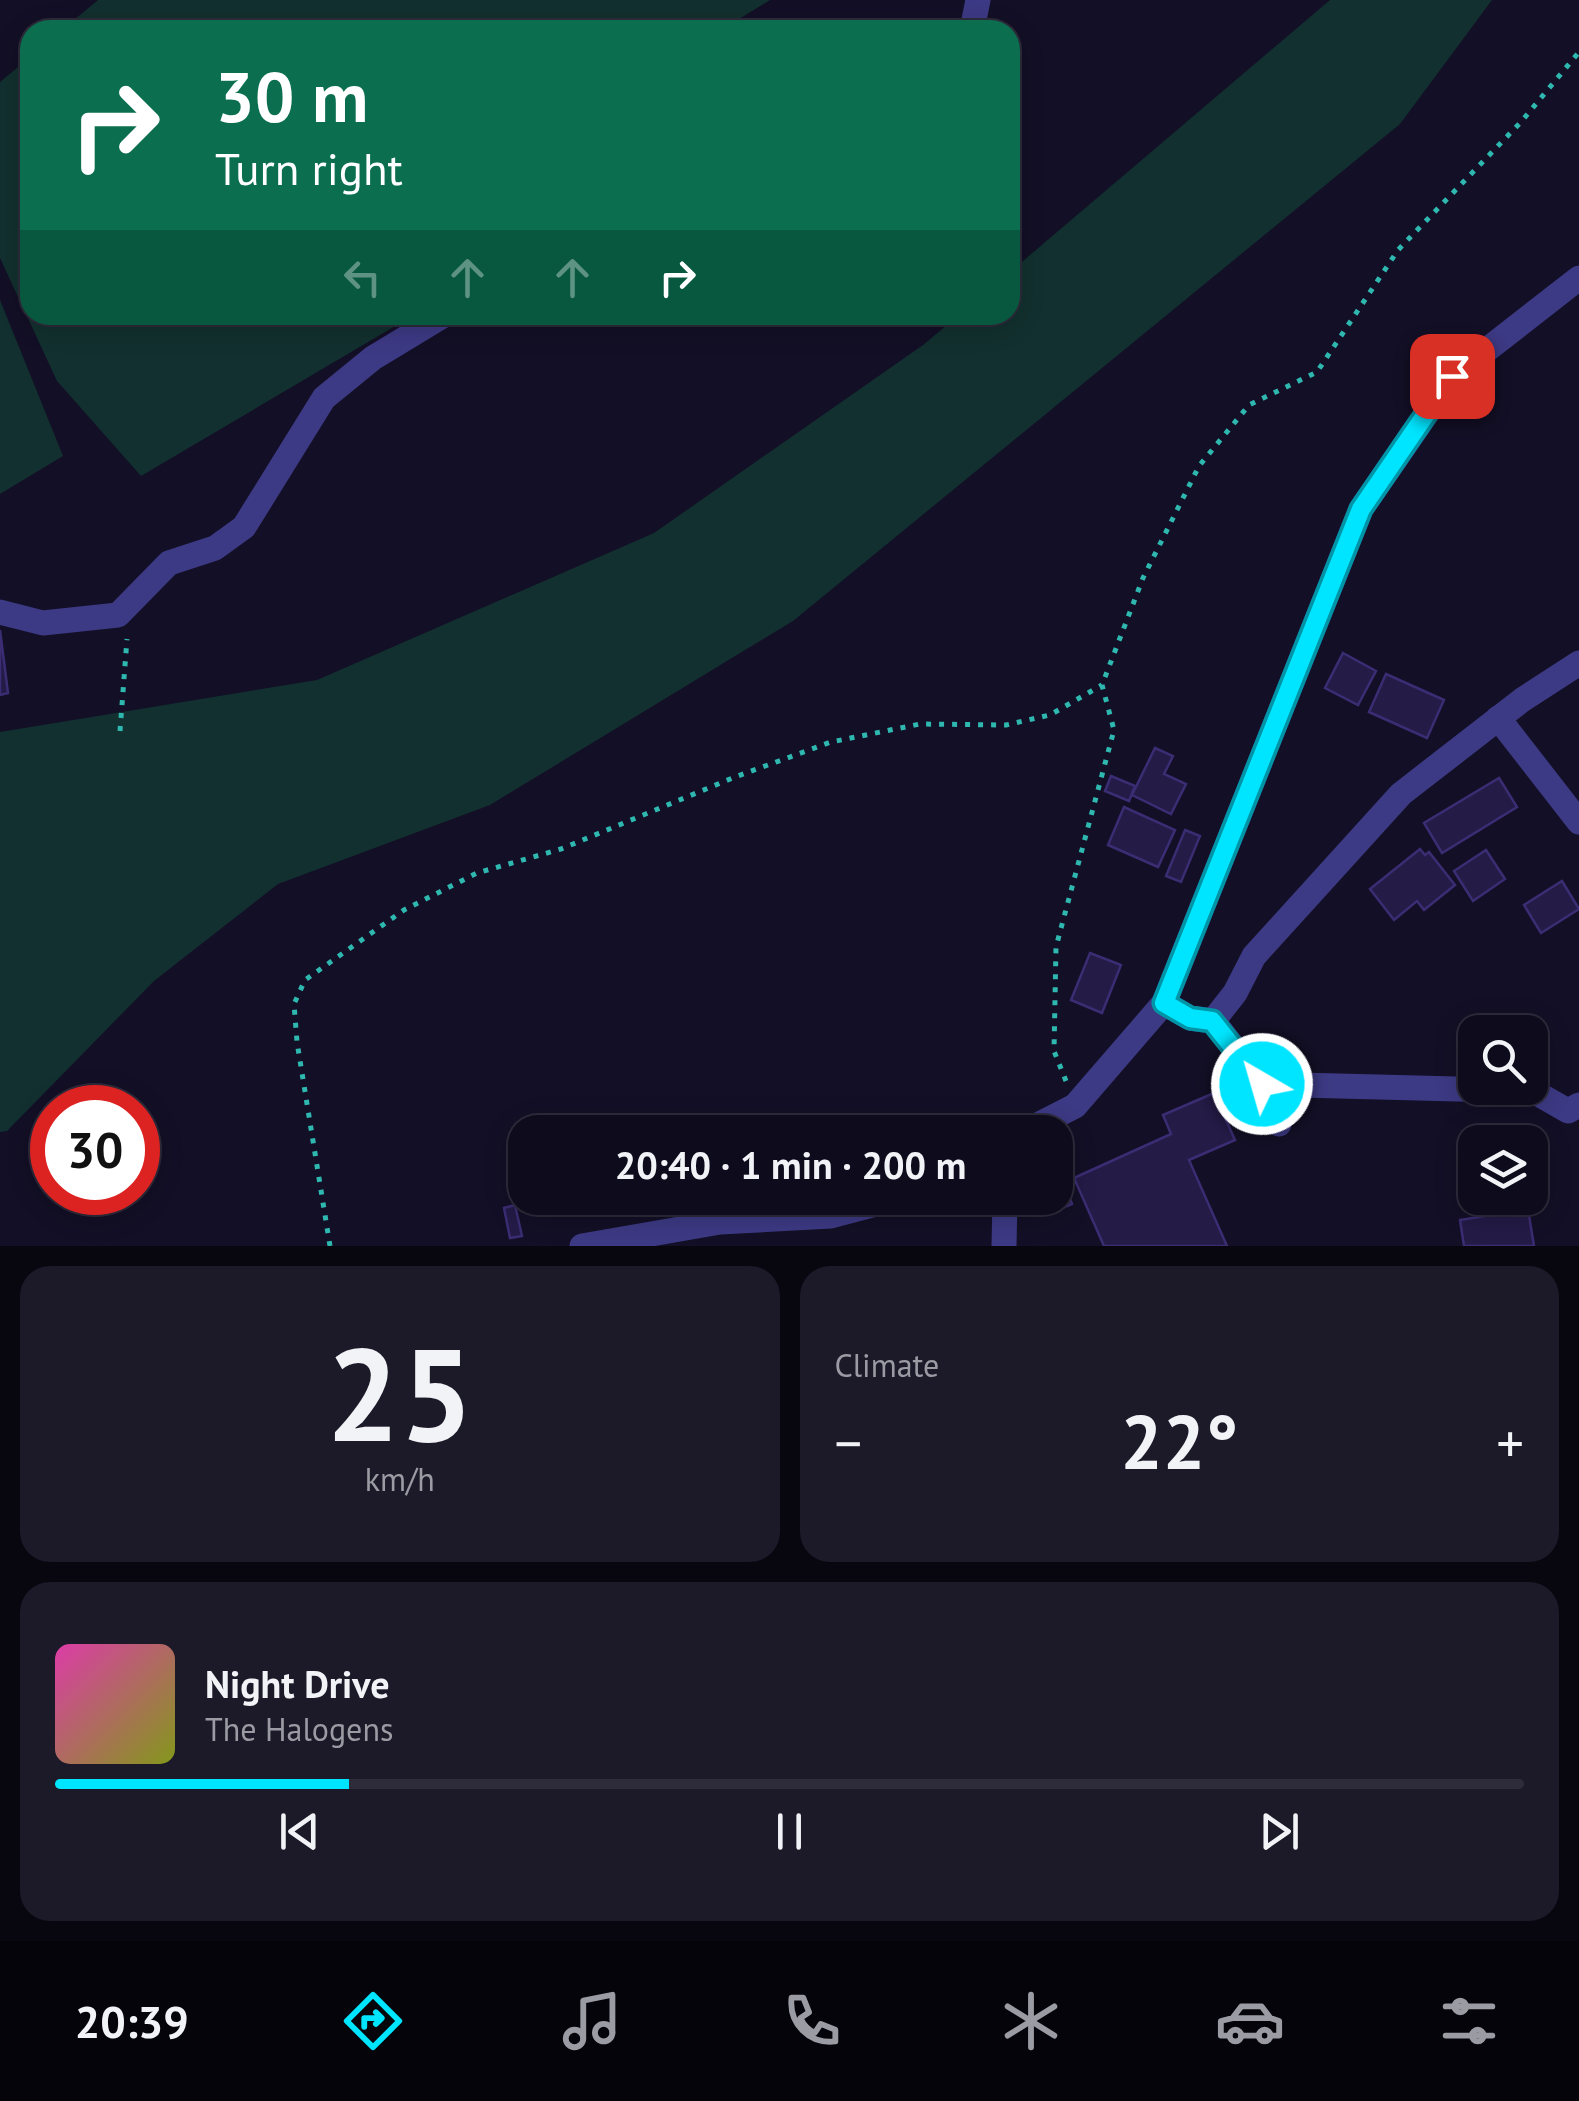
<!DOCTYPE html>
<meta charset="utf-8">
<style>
:root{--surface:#0e0b1c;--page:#1c1929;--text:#f1f3f6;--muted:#9b9ba3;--line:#2e2b3b;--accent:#00e5ff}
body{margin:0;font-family:"PT Sans",sans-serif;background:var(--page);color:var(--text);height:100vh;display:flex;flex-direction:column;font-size:38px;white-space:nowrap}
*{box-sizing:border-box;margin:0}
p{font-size:32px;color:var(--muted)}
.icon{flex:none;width:55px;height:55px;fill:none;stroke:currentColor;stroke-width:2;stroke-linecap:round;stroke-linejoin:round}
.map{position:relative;height:1246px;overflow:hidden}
.panel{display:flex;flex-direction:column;gap:20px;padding:20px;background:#08060f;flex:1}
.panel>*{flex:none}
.guide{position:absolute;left:20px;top:20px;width:1000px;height:305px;border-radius:30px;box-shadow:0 5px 25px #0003,0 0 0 2px var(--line);background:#0b6e4f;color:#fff;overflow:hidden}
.tools{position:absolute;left:1458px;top:1015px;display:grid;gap:20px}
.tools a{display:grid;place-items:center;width:90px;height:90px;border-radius:20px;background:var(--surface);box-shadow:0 5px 25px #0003,0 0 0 2px var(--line);font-size:50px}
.speed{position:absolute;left:30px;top:1085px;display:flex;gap:20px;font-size:50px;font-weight:700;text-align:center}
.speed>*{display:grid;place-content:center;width:130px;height:130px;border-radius:50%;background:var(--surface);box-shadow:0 5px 25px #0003,0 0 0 2px var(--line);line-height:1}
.speed .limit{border:15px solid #d22;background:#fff;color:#111}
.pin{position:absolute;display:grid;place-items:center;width:85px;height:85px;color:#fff;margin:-42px;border-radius:20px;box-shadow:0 5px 15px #0006}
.me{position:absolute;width:110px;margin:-55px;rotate:322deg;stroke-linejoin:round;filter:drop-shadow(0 0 8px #0008)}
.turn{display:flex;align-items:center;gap:35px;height:210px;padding:0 30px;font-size:45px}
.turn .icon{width:130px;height:130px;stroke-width:2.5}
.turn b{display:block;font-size:70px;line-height:85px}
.lanes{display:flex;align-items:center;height:95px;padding:0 30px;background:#0003;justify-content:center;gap:50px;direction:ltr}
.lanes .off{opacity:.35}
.big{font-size:75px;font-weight:700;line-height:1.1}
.panel .card{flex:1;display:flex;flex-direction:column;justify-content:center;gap:15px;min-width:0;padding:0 35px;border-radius:30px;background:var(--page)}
.panel .dial{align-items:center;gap:0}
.dial b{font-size:130px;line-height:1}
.song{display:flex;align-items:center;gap:30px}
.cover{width:120px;height:120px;border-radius:15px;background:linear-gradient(135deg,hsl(320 70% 55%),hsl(70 70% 35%))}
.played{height:10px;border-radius:5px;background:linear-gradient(90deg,var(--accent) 20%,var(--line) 20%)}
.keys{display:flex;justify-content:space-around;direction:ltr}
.heat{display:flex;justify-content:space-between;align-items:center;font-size:55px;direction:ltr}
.panel .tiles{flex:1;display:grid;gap:20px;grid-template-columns:1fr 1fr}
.card:last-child{grid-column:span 2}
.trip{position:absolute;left:508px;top:1115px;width:565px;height:100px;border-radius:30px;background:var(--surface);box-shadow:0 5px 25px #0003,0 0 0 2px var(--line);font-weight:700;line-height:100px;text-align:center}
.dock{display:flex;height:160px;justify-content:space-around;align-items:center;background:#06040b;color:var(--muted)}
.dock .icon{width:70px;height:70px}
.dock .active{color:var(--accent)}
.dock b{font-size:45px;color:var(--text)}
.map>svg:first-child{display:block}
.green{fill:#12302f}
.building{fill:#241b47;stroke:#3b2d73;stroke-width:2.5}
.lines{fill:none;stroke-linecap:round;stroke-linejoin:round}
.path{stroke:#2fb8b0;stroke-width:5;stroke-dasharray:5 8;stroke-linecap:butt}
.minor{stroke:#3d3a85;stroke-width:25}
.route-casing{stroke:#0095a6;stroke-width:25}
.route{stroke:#00e5ff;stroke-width:18}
</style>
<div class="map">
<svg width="1579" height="1246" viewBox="0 0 1579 1246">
<rect width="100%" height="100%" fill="#130f26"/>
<g class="green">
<polygon points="98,0 770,0 721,30 62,30"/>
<polygon points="1330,0 1492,0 1400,124 793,621 490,805 278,884 154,981 7,1131 0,1132 0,732 317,680 654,533 923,345 959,315 1010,315 1010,272"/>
<polygon points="30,57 30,315 405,315 402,322 141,476 57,381 0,258 0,82"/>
<polygon points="0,300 63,456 0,494"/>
</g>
<g class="building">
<polygon points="0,630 8,693 0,695"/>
<polygon points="1343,653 1376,671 1358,705 1325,688"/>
<polygon points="1386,674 1444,700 1427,738 1369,712"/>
<polygon points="1155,748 1173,756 1164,774 1186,784 1171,814 1132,795"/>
<polygon points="1111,776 1135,786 1129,801 1105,791"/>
<polygon points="1499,778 1517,807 1442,853 1424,823"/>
<polygon points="1124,807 1175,830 1158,867 1108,845"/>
<polygon points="1185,830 1200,836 1181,882 1166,876"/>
<polygon points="1420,849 1425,855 1429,852 1455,885 1424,910 1417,901 1394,920 1370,889"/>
<polygon points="1486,850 1505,879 1473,901 1454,871"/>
<polygon points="1562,881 1579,909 1541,933 1524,905"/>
<polygon points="1090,953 1121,965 1102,1013 1071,1000"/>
<polygon points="1214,1093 1235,1140 1189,1160 1227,1246 1104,1246 1074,1178 1171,1134 1163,1115"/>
<polygon points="1063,1179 1072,1204 1052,1212 1047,1198 1055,1198 1055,1181"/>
<polygon points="515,1205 522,1236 510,1238 504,1208"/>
<polygon points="1528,1209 1534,1246 1464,1246 1460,1220"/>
</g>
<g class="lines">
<g class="path">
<polyline points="120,731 127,639"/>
<polyline points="1066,1081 1054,1051 1056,947 1114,730 1102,685 1143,578 1199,466 1249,405 1317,372 1398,250 1521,122 1579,52"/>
<polyline points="330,1246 297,1042 294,1004 305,980 404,910 477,873 561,849 735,777 831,742 920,724 1006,725 1050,715 1102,685"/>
</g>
<g class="minor">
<polyline points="972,30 978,0"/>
<polyline points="0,612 43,623 118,615 169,563 215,548 244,527 324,398 373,358 444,315"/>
<polyline points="1498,718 1579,822"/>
<polyline points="1164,1003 1361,509 1452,377 1579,278"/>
<polyline points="1213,1021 1262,1084 1533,1091 1568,1111 1579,1105"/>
<polyline points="1262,1084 1279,1124"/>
<polyline points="1024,1132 1075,1106 1164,1003 1190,1018 1213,1021 1235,993 1254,956 1401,794 1522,700 1579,663"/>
<polyline points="582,1246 720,1222 831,1216 899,1198"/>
<polyline points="1004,1246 1005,1198"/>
</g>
</g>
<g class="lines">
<defs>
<polyline id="route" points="1262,1084 1212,1021 1190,1018 1164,1003 1361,509 1452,376"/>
</defs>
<use href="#route" class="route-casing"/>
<use href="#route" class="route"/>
</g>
</svg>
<div class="tools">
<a><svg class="icon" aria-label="search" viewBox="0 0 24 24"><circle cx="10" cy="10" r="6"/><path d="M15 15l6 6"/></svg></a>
<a><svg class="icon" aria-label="layers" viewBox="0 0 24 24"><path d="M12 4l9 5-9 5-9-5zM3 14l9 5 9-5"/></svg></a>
</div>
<div class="speed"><div class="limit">30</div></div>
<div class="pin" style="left:1452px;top:376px;background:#d93025"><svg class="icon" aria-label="arrive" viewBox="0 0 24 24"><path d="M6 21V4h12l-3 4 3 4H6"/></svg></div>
<svg class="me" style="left:1262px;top:1084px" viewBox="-20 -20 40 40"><circle r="17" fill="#00e5ff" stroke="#fff" stroke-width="3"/><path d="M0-11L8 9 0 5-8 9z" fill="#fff"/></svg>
<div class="trip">20:40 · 1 min · 200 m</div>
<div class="guide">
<div class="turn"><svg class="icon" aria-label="right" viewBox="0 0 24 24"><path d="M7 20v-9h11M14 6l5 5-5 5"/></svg><div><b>30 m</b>Turn right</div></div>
<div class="lanes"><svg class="icon off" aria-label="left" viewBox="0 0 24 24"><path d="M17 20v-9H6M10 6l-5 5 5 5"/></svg><svg class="icon off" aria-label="ahead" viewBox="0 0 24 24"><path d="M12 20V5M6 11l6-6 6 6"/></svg><svg class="icon off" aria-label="ahead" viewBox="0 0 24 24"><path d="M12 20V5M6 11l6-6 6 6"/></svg><svg class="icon" aria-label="right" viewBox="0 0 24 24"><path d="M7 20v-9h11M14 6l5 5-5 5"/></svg></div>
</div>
</div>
<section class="panel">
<div class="tiles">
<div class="card dial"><b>25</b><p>km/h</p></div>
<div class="card"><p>Climate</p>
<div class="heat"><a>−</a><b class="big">22°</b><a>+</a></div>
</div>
<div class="card">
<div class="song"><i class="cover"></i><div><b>Night Drive</b><p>The Halogens</p></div></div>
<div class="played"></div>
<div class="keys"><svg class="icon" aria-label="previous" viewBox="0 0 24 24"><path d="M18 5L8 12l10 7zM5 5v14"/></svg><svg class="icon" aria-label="pause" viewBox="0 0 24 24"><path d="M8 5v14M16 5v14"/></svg><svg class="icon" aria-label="next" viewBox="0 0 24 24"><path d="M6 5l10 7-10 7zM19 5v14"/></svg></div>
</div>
</div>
</section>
<nav class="dock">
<b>20:39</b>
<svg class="icon active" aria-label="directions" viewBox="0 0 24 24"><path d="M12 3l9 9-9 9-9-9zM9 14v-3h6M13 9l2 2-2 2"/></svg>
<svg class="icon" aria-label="music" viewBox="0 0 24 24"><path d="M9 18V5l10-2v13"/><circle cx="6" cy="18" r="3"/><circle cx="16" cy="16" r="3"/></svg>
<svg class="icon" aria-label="phone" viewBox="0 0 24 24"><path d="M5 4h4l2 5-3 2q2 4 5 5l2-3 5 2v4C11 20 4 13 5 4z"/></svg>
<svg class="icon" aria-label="climate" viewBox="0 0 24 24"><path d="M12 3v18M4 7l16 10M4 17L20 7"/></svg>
<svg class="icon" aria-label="car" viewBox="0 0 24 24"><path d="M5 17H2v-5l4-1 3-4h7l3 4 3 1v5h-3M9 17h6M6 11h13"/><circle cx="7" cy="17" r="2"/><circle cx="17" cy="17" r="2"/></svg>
<svg class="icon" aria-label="filters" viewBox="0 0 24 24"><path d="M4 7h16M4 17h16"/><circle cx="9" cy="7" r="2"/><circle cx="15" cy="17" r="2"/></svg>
</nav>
